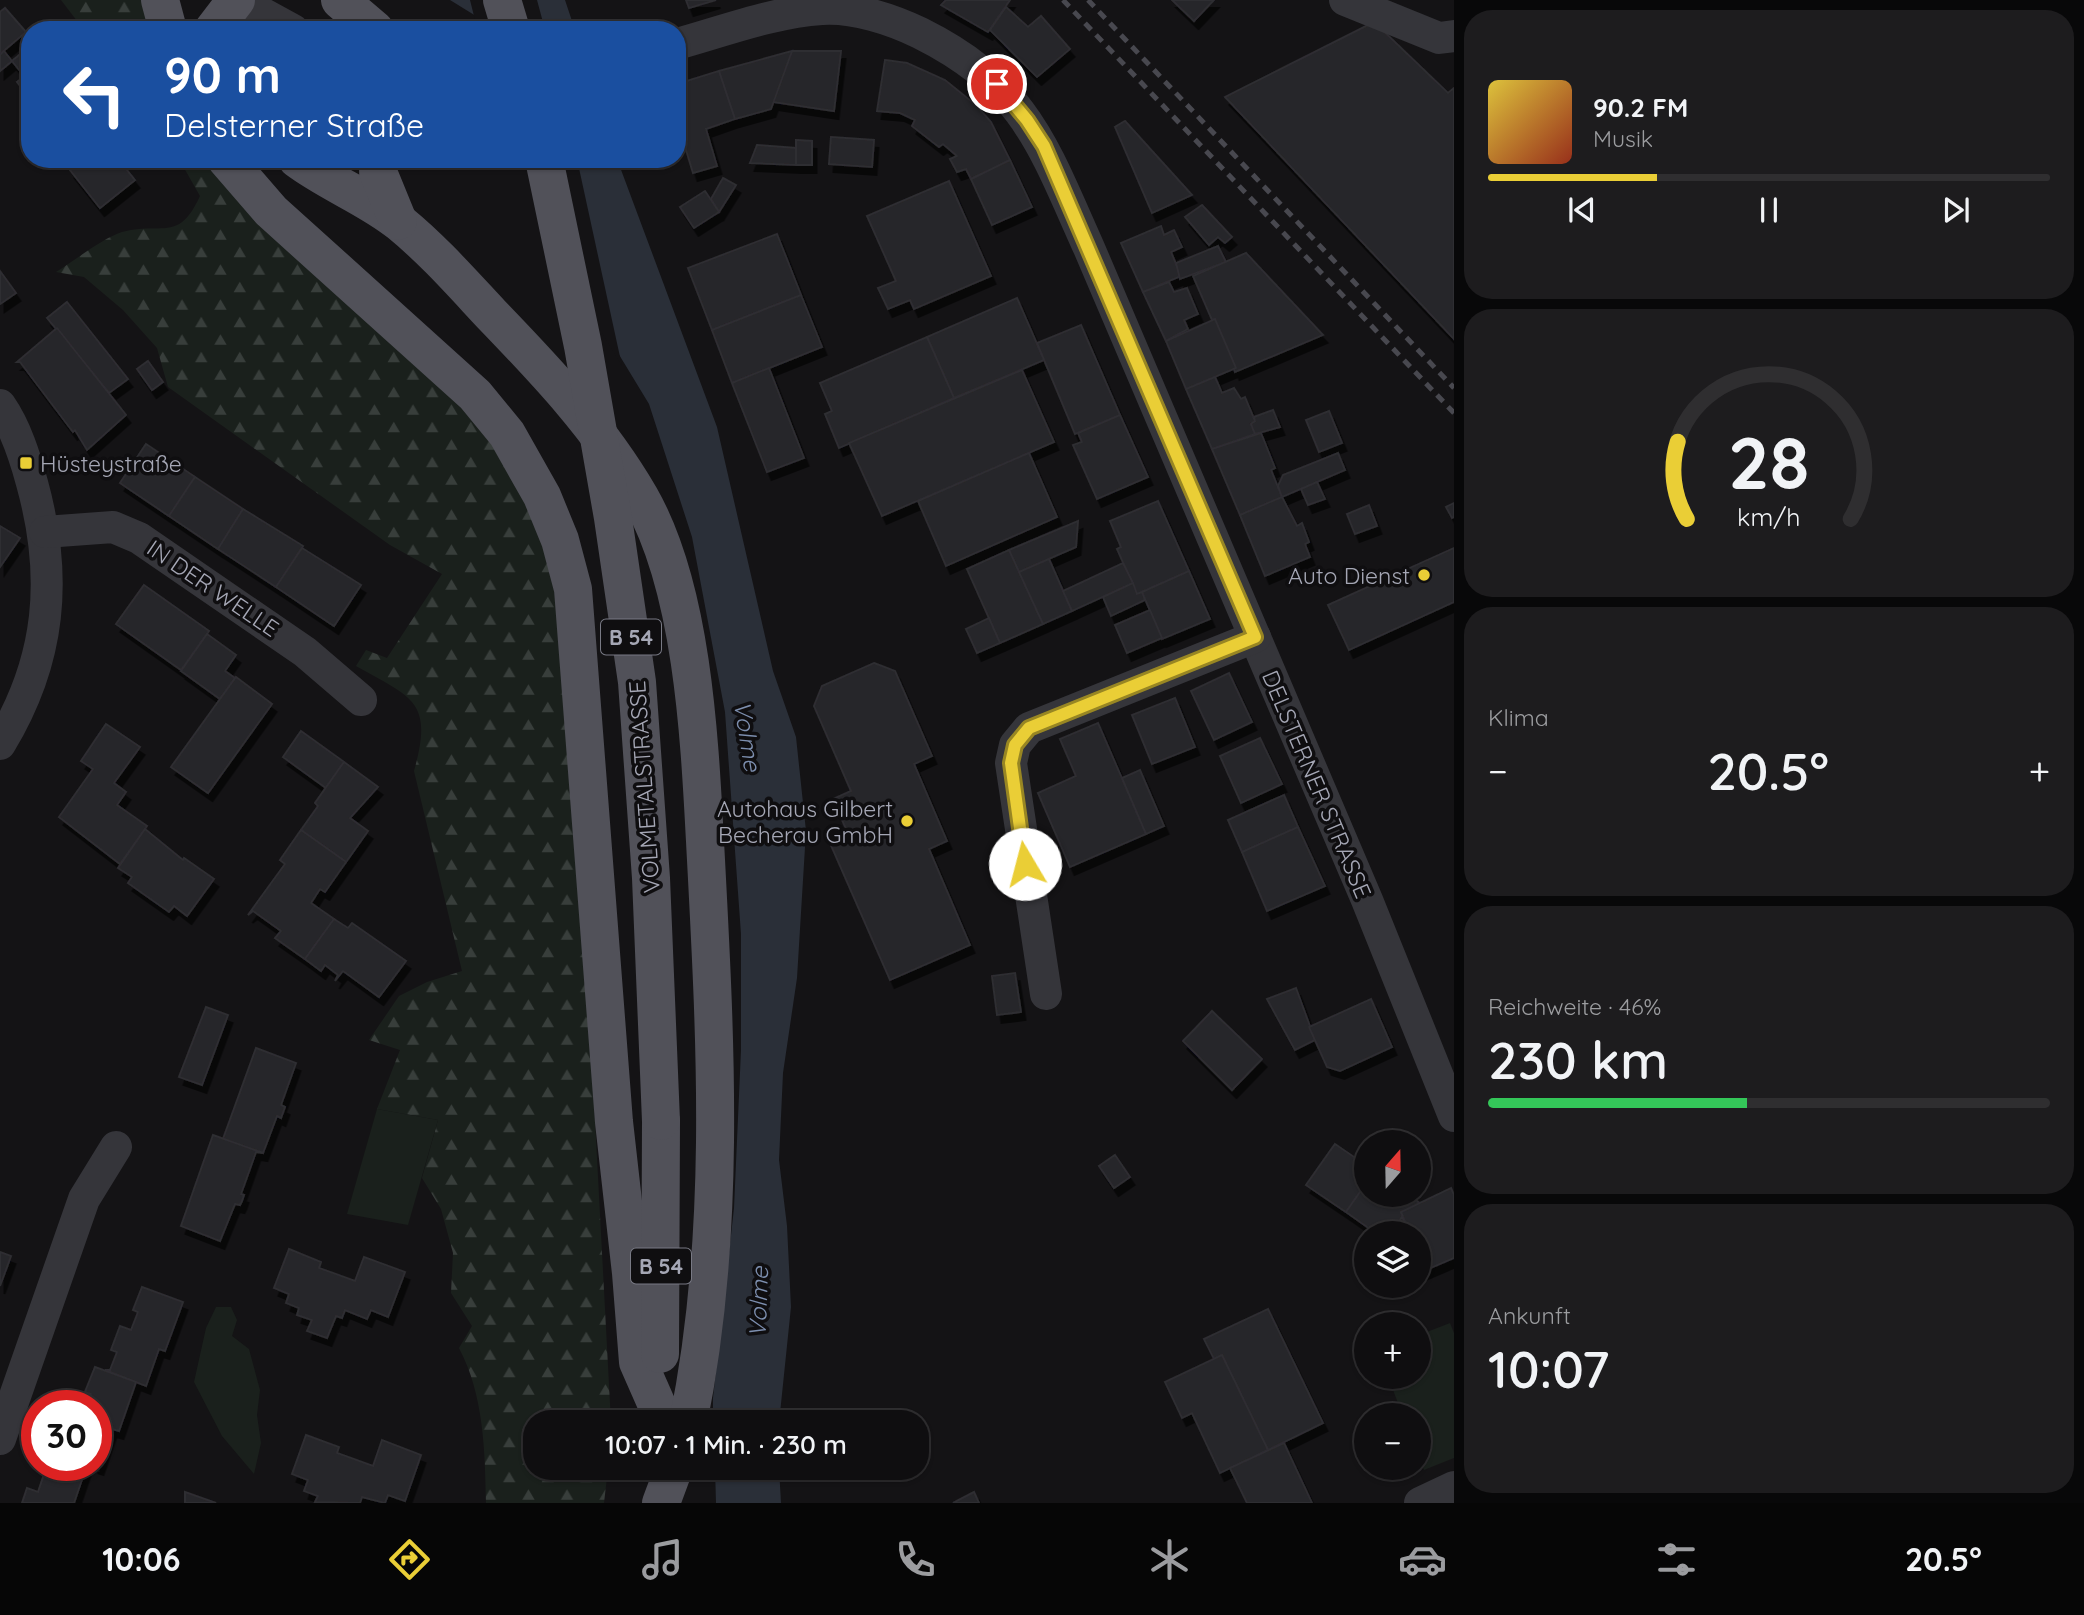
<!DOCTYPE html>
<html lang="de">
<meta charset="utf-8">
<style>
:root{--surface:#0f0e10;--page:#1d1c1e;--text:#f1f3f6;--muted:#9b9c9f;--line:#2f2e30;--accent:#eace36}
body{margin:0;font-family:Quicksand,sans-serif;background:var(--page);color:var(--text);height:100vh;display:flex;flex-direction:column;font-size:26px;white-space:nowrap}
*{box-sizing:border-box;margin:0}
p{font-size:23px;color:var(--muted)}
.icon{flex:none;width:38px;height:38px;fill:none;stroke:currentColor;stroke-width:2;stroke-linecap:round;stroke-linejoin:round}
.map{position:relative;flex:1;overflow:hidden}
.panel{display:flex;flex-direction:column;gap:10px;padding:10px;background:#080809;width:630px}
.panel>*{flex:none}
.top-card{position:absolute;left:21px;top:21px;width:665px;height:147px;border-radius:28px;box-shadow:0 2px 5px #0004,0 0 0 2px var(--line);background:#1a4fa0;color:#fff;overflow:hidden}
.needle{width:46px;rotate:20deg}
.fabs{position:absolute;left:1354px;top:1130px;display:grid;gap:14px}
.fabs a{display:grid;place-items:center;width:77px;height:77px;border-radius:50%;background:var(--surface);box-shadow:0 2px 5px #0004,0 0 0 2px var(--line);font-size:35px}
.speed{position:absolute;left:21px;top:1390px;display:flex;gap:14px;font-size:35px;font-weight:700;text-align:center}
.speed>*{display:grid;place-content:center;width:91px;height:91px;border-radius:50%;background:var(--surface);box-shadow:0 2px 5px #0004,0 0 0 2px var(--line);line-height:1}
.speed .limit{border:10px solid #d22;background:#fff;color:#111}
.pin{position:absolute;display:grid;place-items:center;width:60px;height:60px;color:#fff;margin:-30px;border:4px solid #fff;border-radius:50%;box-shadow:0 2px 7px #0007}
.me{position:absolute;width:77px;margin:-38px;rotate:352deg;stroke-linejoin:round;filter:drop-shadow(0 0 5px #0008)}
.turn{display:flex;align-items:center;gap:24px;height:147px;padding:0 28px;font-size:32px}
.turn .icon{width:91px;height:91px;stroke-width:2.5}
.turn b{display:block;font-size:49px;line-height:60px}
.big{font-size:52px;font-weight:600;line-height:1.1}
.panel .widget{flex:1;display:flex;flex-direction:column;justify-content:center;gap:10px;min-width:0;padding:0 24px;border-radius:28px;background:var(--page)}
.panel .dial{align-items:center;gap:0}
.dial svg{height:182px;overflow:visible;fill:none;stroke:var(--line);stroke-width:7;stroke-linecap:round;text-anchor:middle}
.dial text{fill:var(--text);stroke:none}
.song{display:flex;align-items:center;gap:21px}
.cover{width:84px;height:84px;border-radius:10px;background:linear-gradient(135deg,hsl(50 70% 55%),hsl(10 70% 35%))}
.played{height:7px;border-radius:4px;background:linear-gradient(90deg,var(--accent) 30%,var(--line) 30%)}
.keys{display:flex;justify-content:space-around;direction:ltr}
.heat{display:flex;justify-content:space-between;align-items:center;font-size:38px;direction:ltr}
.charge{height:10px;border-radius:5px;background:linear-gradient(90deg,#34c759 46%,var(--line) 0)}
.trip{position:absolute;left:523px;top:1410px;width:406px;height:70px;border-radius:28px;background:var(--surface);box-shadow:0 2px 5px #0004,0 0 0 2px var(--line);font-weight:600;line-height:70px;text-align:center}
.dock{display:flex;height:112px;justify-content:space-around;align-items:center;background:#060606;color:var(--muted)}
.dock .icon{width:49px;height:49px}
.dock .on{color:var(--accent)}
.dock b{font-size:32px;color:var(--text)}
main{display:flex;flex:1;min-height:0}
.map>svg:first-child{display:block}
.forest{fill:url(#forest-firs)}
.park{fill:#1a201c}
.water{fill:#2a2f38}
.pier{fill:#141315}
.building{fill:#272629;stroke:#2e2d31;stroke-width:2;filter:url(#shadow)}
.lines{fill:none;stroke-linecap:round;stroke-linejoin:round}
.minor{stroke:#35353a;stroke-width:32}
.major{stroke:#515159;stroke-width:38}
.rail{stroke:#48484f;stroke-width:5;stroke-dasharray:9 7;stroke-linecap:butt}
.major-bridge{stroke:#515159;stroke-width:38}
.route-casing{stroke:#988623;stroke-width:18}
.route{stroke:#eace36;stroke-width:12}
.poi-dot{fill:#eace36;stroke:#0f0e10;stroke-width:2.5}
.labels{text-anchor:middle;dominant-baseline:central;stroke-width:7;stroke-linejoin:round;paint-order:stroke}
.shield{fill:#0f0e10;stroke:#787984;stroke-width:2}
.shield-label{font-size:21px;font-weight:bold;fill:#a5a7b5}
.poi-label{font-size:23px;fill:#a5a7b5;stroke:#0f0e10;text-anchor:end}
.street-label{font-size:23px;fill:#a5a7b5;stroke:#0f0e10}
.water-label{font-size:24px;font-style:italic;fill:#7d8faf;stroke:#0f0e10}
</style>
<main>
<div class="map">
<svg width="1454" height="1503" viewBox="0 0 1454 1503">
<defs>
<pattern id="forest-firs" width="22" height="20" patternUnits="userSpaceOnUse" patternTransform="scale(1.75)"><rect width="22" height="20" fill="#1a201c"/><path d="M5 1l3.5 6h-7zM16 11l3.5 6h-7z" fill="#383e3b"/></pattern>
<filter id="shadow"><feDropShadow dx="4.5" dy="8" stdDeviation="0" flood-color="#0009"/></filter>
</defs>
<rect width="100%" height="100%" fill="#141315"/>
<g class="forest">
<polygon points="61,0 145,0 153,30 84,30"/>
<path d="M 179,159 L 216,159 L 495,435 L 531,496 L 561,594 L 592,1064 L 611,1423 L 536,1423 L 536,1468 L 608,1468 L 604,1503 L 486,1503 C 485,1451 484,1395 459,1348 L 472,1326 L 451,1293 L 453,1253 L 441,1209 L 422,1178 L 438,1120 L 377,1109 L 400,1050 L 369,1040 L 399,996 L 427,982 L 462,971 L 414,771 C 434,700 412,698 356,666 L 366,650 L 387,658 L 442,574 L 390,545 L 168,387 L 157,348 L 123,310 L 84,277 L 56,272 C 74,261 103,238 122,232 C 162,221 178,244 200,196 Z"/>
</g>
<g class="park">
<polygon points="377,1109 438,1120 408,1225 347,1214"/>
<polygon points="216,1307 231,1307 237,1320 232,1336 249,1349 260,1390 257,1415 261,1443 254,1474 222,1436 194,1382 206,1328"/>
<polygon points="1450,1323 1454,1333 1454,1458 1424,1470 1419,1458 1419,1416 1403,1416 1388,1377 1419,1377 1419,1335"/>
</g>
<g class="water">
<polygon points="450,0 565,0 575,30 484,21"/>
<polygon points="525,159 617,159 717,427 773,671 796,737 806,831 797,978 783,1073 779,1160 787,1226 791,1307 779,1423 713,1423 713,1398 734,1208 741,1050 741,934 725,712 692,537 649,404 564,264"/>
<polygon points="715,1468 779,1468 781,1503 716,1503"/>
</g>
<g class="pier">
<polygon points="470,0 537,0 544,26 573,21 577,30 483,30 481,23 475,20"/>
<polygon points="521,159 577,159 622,366 561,265"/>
</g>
<g class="building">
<polygon points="686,0 716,0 689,8"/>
<polygon points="946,0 1010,0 988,32 941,5"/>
<polygon points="1172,0 1214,0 1194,21"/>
<polygon points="1006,7 1028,27 1041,16 1070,49 1037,77 990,30"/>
<polygon points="5,8 26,32 0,54 0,12"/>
<polygon points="1374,22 1448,93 1454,88 1454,339 1225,97"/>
<polygon points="30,46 30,72 24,76 12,61"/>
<polygon points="4,51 12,61 0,71 0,55"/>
<polygon points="792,51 841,51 834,111 773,102"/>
<polygon points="792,51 771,109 735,119 719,71"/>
<polygon points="885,60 907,63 945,80 977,106 991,122 1010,160 971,179 966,169 957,172 950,159 957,156 943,144 939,147 912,126 915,120 900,113 877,111"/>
<polygon points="719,71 735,119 706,129 717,166 693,173 677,120 677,84"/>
<polygon points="30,72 30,99 17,82"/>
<polygon points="1125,121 1192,195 1152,213 1115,127"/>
<polygon points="831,137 874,140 872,167 829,164"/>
<polygon points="796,140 812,141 812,165 796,165"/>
<polygon points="757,145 796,148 796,165 750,163"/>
<polygon points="118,159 135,180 100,208 70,170 80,159"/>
<polygon points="1010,160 1032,207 992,225 971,179"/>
<polygon points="723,178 736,185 719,212 711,199"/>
<polygon points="949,181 991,276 914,309 910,300 888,309 878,288 896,281 867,216"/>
<polygon points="705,191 719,212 694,228 680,207"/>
<polygon points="1202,205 1232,237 1225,243 1218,237 1209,245 1185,217"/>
<polygon points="1161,226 1164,235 1174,230 1182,247 1171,252 1181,276 1143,292 1121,243"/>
<polygon points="777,234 801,295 712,330 688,268"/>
<polygon points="1218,246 1226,262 1180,279 1176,263"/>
<polygon points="1246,253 1323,335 1235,372 1215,319 1212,320 1193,276"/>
<polygon points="0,271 16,293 0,304"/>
<polygon points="1169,282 1174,292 1187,288 1198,314 1184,320 1188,329 1166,341 1143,292"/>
<polygon points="801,295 822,347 732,383 712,330"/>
<polygon points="1017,298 1044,360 954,398 927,337"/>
<polygon points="67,302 128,379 109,393 47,318"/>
<polygon points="1215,319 1236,368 1186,389 1166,341"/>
<polygon points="1081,325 1120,415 1075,434 1037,343"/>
<polygon points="57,328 126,415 87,450 75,430 73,432 20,362 17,362"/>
<polygon points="927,337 954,398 839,448 825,414 832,411 820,383"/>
<polygon points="148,361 163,382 152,390 137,369"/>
<polygon points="769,368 804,458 767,472 732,383"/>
<polygon points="1022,370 1054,442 882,516 849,443"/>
<polygon points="1215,377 1222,393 1234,388 1241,399 1245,397 1255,421 1251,424 1255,434 1212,449 1186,389"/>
<polygon points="1273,410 1280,427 1255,434 1251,424 1255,421 1254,417"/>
<polygon points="1329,411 1342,443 1319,452 1306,420"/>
<polygon points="1120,415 1148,477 1097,499 1073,445 1082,442 1078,433"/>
<polygon points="1261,433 1275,468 1271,470 1282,497 1240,515 1212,449"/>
<polygon points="146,444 195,477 169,516 120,483"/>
<polygon points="1029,453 1057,517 946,566 918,501"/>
<polygon points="1338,453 1345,470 1282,497 1278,486 1283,475"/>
<polygon points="195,477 243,509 218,549 169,516"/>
<polygon points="1317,482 1325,499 1308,505 1301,489"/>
<polygon points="1282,497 1297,526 1302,523 1309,542 1305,544 1310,557 1265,576 1240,515"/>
<polygon points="1158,501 1189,571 1137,594 1117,549 1121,547 1110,521"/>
<polygon points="1454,503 1454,517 1452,518 1446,507"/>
<polygon points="1369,505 1377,526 1355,534 1347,514"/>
<polygon points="243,509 303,546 276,587 218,549"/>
<polygon points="1078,521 1076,547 1019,572 1009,550"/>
<polygon points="0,526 20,538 0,567"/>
<polygon points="302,548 361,585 334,626 276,587"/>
<polygon points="1454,548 1454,602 1349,650 1328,605"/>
<polygon points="1009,550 1043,624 1000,643 967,569"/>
<polygon points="1049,559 1072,611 1043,624 1019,572"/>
<polygon points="1123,563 1133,583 1072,611 1063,591"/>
<polygon points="1189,571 1210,619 1162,639 1142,592"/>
<polygon points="1133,583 1137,594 1142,592 1145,600 1111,616 1103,597"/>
<polygon points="144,585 209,631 181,670 116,624"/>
<polygon points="1150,610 1162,638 1127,653 1115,625"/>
<polygon points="989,618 1000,643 977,653 966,629"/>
<polygon points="207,634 236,655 225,671 235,678 220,699 181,671"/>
<polygon points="874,663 895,671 932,756 914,764 947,841 929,849 970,945 890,980 830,843 849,836 833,799 851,791 814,706 822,686"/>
<polygon points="1229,673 1252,722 1214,740 1191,691"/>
<polygon points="236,677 272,704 208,793 171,767"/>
<polygon points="1175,698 1195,747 1152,764 1132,715"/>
<polygon points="1098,723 1146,834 1070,867 1038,793 1076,776 1060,739"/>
<polygon points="106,724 140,747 114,783 126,792 117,805 147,826 120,864 59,817 93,769 81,761"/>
<polygon points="301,731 344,762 326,788 283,757"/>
<polygon points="1260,738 1282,784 1241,803 1220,756"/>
<polygon points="344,762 378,787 350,818 368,831 346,862 301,830 318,806 315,803"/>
<polygon points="1140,770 1164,826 1146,834 1122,778"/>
<polygon points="1284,795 1298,827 1242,852 1228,820"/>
<polygon points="1298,827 1325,886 1267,911 1242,852"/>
<polygon points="145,829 183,860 184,858 214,879 187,916 174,906 169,912 128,883 132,877 118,868"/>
<polygon points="301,830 346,862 325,892 320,889 311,903 334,919 305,959 275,938 281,931 253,911 248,915 285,864 280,860"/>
<polygon points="334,919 348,928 352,923 406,961 379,997 343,971 335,981 338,975 325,965 321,971 305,959"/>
<polygon points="1015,973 1021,1012 997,1015 992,976"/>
<polygon points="1296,988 1315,1040 1295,1050 1267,999"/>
<polygon points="1371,999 1392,1047 1340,1071 1327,1067 1309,1027"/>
<polygon points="206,1007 228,1015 202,1085 179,1077"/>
<polygon points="1212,1011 1262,1059 1232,1090 1183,1041"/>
<polygon points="256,1048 296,1063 281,1105 285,1107 281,1118 277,1116 263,1153 223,1139"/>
<polygon points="213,1135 263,1153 256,1152 241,1194 244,1195 242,1201 240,1205 235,1204 220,1241 181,1226"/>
<polygon points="1335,1144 1367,1166 1367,1182 1346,1212 1306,1185"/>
<polygon points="1115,1155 1130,1177 1114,1188 1099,1166"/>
<polygon points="1367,1182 1367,1195 1409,1195 1421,1204 1401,1212 1402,1217 1390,1234 1377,1234 1346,1212"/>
<polygon points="1451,1188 1454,1195 1454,1258 1426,1270 1419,1255 1419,1234 1410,1234 1401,1212"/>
<polygon points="1402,1217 1410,1234 1390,1234"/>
<polygon points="289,1249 321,1262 319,1268 355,1281 364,1257 405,1272 388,1317 371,1310 367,1319 345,1310 342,1318 336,1316 327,1338 307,1331 312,1320 297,1315 299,1308 286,1303 289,1294 274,1288"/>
<polygon points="0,1252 11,1256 0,1286"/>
<polygon points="1419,1255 1426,1270 1419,1273"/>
<polygon points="142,1287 183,1302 165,1351 159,1349 146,1386 105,1370 110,1370 117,1352 111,1350 120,1326 131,1330 138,1312 133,1310"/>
<polygon points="1268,1309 1323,1423 1268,1450 1222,1355 1214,1359 1204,1339"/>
<polygon points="1222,1355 1268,1450 1220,1473 1192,1413 1182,1418 1165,1382"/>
<polygon points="95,1367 136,1382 119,1431 112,1429 99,1467 93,1465 96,1465 96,1405 87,1405 91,1394 85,1392"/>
<polygon points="306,1435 339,1447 337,1453 373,1466 382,1440 421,1455 405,1501 388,1495 385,1503 362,1497 360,1503 315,1502 318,1496 304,1491 308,1480 292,1474"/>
<polygon points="1284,1443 1312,1503 1247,1503 1230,1468"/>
<polygon points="42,1465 87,1465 74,1503 22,1503 27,1488 38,1492 44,1474 40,1473"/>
<polygon points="185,1492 216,1503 185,1503"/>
<polygon points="974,1492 979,1503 953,1503"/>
</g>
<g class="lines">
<g class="minor">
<polyline points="238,0 293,30"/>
<polyline points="1345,0 1439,38 1454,36"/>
<path d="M 677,44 C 724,31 774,12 822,9 C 854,7 891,19 920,33 C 1026,86 1043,146 1089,248 L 1367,900 L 1454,1116"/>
<path d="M 0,405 C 16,428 25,457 32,483 C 58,577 51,660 0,744"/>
<polyline points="45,532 113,527 139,538 305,652 361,700"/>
<polyline points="1046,994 1011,763 1015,745 1029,728 1255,637"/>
<polyline points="0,1439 84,1199 116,1147"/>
<polyline points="1420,1503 1454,1487"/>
</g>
<g class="major">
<polyline points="160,0 168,30"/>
<polyline points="340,0 375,30"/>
<polyline points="502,0 511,30"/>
<polyline points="213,30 236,0"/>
<polyline points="226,159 271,211 475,395 507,434 542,496 560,540 573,589 614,1122 631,1273 638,1362 660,1412"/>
<path d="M 297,159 C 329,183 369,198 400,223 C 433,250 462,283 491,314 C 546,371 600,428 640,497 C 695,593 700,750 706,860 C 716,1048 726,1237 688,1423"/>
<polyline points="379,159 378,172 398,221"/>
<polyline points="660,1354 661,1121"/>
<polyline points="661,1503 674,1468"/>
</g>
<g class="rail">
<polyline points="1063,0 1454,413"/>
<polyline points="1088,0 1454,388"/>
</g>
<polyline class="major-bridge" points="544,159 583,346 613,518 637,682 651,878 661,1121"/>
</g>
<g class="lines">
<defs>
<polyline id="route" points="997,84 1027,120 1044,146 1255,637 1029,728 1015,745 1011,763 1025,864"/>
</defs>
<use href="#route" class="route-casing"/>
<use href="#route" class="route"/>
</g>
<g class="poi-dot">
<rect x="19" y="456" width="14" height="14" rx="3.5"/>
<circle cx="1424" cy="575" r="7"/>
<circle cx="907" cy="821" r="7"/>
</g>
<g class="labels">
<g class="shield">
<rect x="601" y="619.5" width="60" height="35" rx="5"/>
<rect x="631" y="1248.5" width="60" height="35" rx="5"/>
</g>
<g class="shield-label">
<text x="631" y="637">B 54</text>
<text x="661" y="1266">B 54</text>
</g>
<g class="poi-label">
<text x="40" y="463" text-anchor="start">Hüsteystraße</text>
<text x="1410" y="575">Auto Dienst</text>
<text x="893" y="808">Autohaus Gilbert<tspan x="893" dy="26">Becherau GmbH</tspan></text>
</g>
<g class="street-label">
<text transform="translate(213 588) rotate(34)">IN DER WELLE</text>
<text transform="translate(1317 784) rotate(67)">DELSTERNER STRASSE</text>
<text transform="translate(644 787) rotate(-94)">VOLMETALSTRASSE</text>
</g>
<g class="water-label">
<text transform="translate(748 736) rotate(81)">Volme</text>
<text transform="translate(758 1302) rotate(-88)">Volme</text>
</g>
</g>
</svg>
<div class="fabs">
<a><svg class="needle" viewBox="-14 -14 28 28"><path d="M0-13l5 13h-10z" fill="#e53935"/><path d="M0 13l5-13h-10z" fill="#9b9c9f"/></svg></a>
<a><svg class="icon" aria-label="layers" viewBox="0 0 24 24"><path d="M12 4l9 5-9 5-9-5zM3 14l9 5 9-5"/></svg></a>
<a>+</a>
<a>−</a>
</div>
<div class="speed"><div class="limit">30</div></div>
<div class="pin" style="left:997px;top:84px;background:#d93025"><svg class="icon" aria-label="arrive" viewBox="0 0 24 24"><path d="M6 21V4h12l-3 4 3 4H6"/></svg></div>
<svg class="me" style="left:1025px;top:864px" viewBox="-20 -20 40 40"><circle r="19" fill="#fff"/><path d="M0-13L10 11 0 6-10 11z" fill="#eace36"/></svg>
<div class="trip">10:07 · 1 Min. · 230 m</div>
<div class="top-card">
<div class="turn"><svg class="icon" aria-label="left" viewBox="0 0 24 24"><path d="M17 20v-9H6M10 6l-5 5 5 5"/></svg><div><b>90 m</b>Delsterner Straße</div></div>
</div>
</div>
<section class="panel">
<div class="widget">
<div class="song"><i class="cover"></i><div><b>90.2 FM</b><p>Musik</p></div></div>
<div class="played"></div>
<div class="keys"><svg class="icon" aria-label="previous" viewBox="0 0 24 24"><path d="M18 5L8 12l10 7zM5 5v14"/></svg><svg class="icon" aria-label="pause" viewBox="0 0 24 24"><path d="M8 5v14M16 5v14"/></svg><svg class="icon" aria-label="next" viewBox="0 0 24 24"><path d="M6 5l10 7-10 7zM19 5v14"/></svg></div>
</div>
<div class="widget dial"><svg viewBox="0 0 100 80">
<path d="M14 69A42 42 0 1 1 86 69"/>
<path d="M14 69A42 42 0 0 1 10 35" stroke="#eace36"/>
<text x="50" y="56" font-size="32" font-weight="700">28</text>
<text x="50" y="72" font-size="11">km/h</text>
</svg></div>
<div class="widget"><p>Klima</p>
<div class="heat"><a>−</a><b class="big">20.5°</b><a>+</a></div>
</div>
<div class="widget"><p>Reichweite · 46%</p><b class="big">230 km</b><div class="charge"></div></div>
<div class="widget"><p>Ankunft</p><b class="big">10:07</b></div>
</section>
</main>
<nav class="dock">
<b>10:06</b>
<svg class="icon on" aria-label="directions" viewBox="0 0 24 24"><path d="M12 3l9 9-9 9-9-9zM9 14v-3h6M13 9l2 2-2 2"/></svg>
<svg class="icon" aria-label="music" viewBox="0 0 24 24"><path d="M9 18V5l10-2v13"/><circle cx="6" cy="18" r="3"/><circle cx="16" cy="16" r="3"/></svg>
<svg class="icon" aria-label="phone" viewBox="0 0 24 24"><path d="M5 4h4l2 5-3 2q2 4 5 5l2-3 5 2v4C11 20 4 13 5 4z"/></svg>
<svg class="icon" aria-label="climate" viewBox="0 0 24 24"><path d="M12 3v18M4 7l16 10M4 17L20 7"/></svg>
<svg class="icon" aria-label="car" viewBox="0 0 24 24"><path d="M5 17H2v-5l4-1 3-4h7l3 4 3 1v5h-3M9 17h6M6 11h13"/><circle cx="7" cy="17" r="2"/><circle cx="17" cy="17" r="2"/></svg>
<svg class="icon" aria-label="filters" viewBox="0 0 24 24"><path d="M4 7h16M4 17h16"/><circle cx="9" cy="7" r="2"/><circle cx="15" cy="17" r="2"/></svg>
<b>20.5°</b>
</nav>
